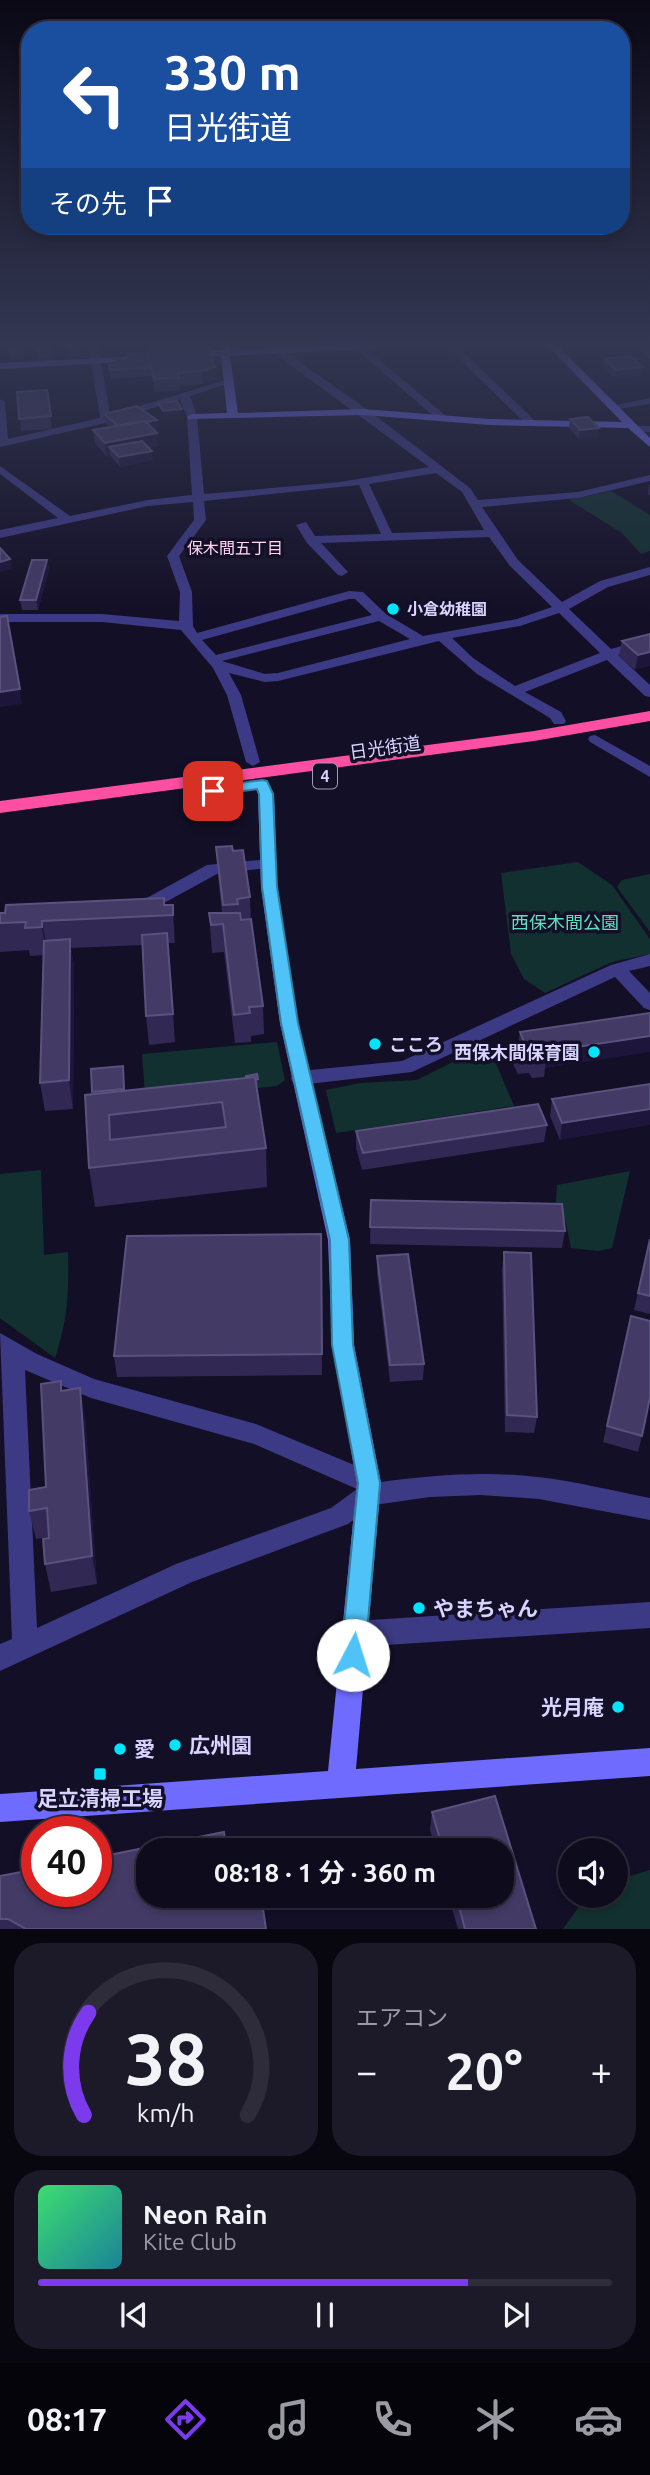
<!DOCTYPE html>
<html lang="ja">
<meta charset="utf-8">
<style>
:root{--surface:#0e0b1c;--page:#1c1929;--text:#f1f3f6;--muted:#9b9ba3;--line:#2e2b3b;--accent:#7c3aed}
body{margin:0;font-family:Ubuntu,"Noto Sans JP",sans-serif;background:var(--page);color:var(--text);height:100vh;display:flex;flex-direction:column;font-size:26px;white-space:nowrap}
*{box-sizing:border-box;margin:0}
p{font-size:23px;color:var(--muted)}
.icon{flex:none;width:38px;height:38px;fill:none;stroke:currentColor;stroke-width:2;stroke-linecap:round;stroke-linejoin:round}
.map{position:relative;height:1929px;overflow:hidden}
.sheet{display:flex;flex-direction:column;gap:14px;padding:14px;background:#08060f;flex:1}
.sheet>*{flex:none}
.hud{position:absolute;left:21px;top:21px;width:609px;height:214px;border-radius:28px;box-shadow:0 4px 10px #0003,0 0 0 2px var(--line);background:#1a4fa0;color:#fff;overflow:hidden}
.fabs{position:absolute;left:558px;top:1838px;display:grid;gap:14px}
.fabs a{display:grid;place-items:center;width:70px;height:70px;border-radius:50%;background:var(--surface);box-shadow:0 4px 10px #0003,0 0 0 2px var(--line);font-size:35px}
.speed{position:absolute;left:21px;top:1816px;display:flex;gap:14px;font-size:35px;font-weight:700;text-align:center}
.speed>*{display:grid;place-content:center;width:91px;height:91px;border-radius:50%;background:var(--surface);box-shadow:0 4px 10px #0003,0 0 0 2px var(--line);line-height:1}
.speed .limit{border:10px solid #d22;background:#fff;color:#111}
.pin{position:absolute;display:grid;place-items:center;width:60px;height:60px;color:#fff;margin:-30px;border-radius:14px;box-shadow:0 4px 10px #0006}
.me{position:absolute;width:77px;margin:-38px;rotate:5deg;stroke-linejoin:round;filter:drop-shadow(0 0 5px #0008)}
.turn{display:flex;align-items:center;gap:24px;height:147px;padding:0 28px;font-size:32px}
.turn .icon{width:91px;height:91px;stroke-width:2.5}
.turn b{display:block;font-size:49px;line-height:60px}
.then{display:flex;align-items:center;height:66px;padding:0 28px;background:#0003;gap:14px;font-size:26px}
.big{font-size:52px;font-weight:700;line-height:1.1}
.sheet .widget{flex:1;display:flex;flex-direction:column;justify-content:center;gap:10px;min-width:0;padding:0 24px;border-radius:28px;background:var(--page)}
.sheet .dial{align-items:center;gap:0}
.dial svg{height:182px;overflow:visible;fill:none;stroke:var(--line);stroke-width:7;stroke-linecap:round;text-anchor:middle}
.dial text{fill:var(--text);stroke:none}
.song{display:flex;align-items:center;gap:21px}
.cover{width:84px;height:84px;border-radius:10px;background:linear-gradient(135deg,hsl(140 70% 55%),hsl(190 70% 35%))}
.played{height:7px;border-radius:4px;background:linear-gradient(90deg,var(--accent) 75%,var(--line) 75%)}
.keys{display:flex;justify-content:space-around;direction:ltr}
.heat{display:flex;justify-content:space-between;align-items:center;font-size:38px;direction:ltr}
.sheet .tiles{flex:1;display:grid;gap:14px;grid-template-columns:1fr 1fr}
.widget:last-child{grid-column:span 2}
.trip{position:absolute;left:136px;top:1838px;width:378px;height:70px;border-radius:28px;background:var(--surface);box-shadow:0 4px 10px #0003,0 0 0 2px var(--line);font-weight:700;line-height:70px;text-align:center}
.menu{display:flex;height:112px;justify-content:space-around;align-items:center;background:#06040b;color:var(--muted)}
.menu .icon{width:49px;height:49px}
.menu .selected{color:var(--accent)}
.menu b{font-size:32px;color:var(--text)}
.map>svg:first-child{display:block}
.green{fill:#12302f}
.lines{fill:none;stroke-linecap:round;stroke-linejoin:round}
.street{fill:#3d3a85;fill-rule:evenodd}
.secondary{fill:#6f6bff;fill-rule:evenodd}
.highway{fill:#ff4fa3;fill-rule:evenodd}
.wall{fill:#312854}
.shaded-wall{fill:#1d163a}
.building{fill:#433a66;stroke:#5a527e;stroke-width:2;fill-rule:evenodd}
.route{fill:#4fc3f7;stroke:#337fa1;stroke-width:2}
.poi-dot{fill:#00e5ff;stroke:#130f26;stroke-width:2.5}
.labels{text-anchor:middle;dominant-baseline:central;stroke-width:7;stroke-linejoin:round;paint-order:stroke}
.far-neighbourhood-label{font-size:16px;fill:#ffd6f0;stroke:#130f26}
.far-poi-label{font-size:16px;font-weight:bold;fill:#d9d4ff;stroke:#130f26;text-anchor:start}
.shield{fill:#130f26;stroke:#9e99be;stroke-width:2}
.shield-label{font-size:16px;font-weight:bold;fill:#d9d4ff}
.street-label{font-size:18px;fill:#d9d4ff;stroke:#130f26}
.park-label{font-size:18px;fill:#5fe0c0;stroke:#130f26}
.poi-label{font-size:18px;font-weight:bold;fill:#d9d4ff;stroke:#130f26;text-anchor:start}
.near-poi-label{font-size:21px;font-weight:bold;fill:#d9d4ff;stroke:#130f26;text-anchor:start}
</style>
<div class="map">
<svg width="650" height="1929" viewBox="0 0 650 1929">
<rect width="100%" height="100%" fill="#130f26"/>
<g class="green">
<polygon points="611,491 650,515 650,551 641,554 622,533 569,500"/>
<polygon points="578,862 612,885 650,939 650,954 612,962 545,993 524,979 511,954 501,873"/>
<polygon points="650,874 650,932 617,887 622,880"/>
<polygon points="277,1042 285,1080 277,1086 155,1099 145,1094 142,1054"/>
<polygon points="484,1046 489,1047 514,1106 336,1133 326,1090 360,1083 417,1080"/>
<path d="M 41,1170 L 44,1255 L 68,1252 C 69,1292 68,1319 55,1358 L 0,1318 L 0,1174 Z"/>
<polygon points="630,1171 612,1248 598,1251 571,1248 565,1219 555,1217 557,1185"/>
<polygon points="650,1870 650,1929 563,1929 585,1898 616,1895 616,1880"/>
</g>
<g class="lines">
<g class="street">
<polygon points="0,343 42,343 0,349"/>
<path d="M 88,343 L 98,343 L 110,415 L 233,378 L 233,382 L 190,396 L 197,417 L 204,494 L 340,482 L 429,467 L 278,356 L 269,343 L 279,343 L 285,352 L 368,410 L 470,488 L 478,500 L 578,492 L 650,475 L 650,481 L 578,498 L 482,507 L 518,560 L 562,602 L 600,581 L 650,567 L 650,575 L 608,587 L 569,609 L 611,649 L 650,638 L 650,646 L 618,655 L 650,685 L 650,697 L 645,696 L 607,660 L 525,692 L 561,712 L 566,721 L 564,724 L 554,724 L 550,718 L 477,674 L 439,641 L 278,681 L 265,682 L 229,673 L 241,695 L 260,762 L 253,766 L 246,762 L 227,695 L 213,668 L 181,630 L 102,622 L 0,622 L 0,614 L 102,614 L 179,621 L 180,592 L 167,556 L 194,520 L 193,502 L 148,506 L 0,538 L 0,530 L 58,518 L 0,474 L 0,466 L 70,516 L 148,500 L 192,495 L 187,417 L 180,399 L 110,422 L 0,447 L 0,399 L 5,402 L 8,439 L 100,418 ZM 436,473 L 462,492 L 484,530 L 392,533 L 369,484 ZM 359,485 L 381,534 L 315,536 L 306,522 L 296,525 L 307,543 L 338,575 L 342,576 L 348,572 L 321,543 L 489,537 L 510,566 L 552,607 L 517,619 L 423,636 L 386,614 L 363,592 L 349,591 L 197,633 L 193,626 L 192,592 L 179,556 L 206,520 L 204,501 ZM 349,599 L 355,599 L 372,615 L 216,655 L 202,640 ZM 559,613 L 600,653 L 515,686 L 473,658 L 452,638 L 520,626 ZM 379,621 L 410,639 L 278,673 L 265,674 L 222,661 Z"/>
<polygon points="349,343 359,343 446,416 446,420 438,420"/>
<polygon points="444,343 454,343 535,421 535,425 527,425"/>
<polygon points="632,343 642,343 650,351 650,359"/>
<polygon points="650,398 650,404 612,410 607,407"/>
<polygon points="634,426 650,426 650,432 630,431 630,427"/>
<polygon points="595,735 650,766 650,777 590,742 588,739 590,736"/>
<polygon points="268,859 274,861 276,864 274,867 217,874 153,909 137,911 129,906 131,902 143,900 207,865"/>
<polygon points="650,954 650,966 629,971 650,993 650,1010 644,1008 615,977 412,1072 300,1085 293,1083 291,1078 293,1073 300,1071 402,1061 611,965"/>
<path d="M 0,1333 L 37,1354 L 94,1379 L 256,1424 L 378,1475 L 381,1482 C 433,1475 485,1471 538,1477 C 575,1481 613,1491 650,1498 L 650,1520 L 539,1499 L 481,1495 L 430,1497 L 374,1505 L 348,1524 L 192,1582 L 0,1671 L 0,1644 L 12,1639 ZM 25,1370 L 91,1398 L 254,1444 L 357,1489 L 331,1508 L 176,1564 L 37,1628 Z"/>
<polygon points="650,1602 650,1628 355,1647 346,1643 342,1634 346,1625 355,1621"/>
</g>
<g class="secondary">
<polygon points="219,343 229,343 230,350 357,343 422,343 418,346 230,356 238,413 364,409 489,419 622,422 545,343 555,343 650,438 650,447 628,428 489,425 364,415 188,419 187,417 192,414 227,413 221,356 189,358 184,355 189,352 220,350"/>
<polygon points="143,356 143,360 140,361 0,369 0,363"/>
<polygon points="262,779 267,781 274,794 277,887 298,1023 350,1240 354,1345 381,1483 356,1769 650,1748 650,1776 0,1822 0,1794 328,1771 357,1483 332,1345 328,1240 280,1023 261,887 258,794 254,784"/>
</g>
<polygon class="highway" points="650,711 650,721 534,741 0,813 0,801 534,731"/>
</g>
<g class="wall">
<polygon points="8,343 23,343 25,359 10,360"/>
<polygon points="38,343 51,343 52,358 39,359"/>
<polygon points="66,343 80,343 82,356 69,357"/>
<polygon points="103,343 141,343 141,347 104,347"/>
<polygon points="147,349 215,367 215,379 202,384 180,386 180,390 155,392 150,368 151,376 111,379 109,365 117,364 116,360 148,360"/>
<polygon points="604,359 642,376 615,378 603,367"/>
<polygon points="47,390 52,429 21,431 17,392"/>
<polygon points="104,414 158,429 154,430 157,433 158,446 149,448 153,460 120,467 110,455 106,456 95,443 93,430 110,427 105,423"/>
<polygon points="570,419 598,437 579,439 569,428"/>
<polygon points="650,484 650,496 648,494 649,485"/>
<polygon points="47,560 49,569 38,610 22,610 20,600"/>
<polygon points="650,634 635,670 619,656 622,641"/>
<polygon points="216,847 233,851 250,897 251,924 263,1006 264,1034 251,1036 251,1042 235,1043 224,952 212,953 209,913 222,913 218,875"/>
<polygon points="173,905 175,943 168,943 175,1042 149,1045 146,1016 142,945 71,948 74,968 73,1109 45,1111 40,1083 43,955 30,956 29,950 0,952 0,913"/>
<polygon points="650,1013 545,1068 544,1077 532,1078 529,1073 518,1074 512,1062 514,1045 518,1045 520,1032"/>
<polygon points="123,1066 125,1091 246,1078 257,1074 258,1085 256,1085 266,1148 267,1187 95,1207 89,1168 93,1094 91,1069"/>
<polygon points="650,1084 560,1140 550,1116 552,1099"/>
<polygon points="547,1125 544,1142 362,1170 356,1148 356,1131"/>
<polygon points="371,1200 565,1231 562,1248 370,1244"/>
<polygon points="321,1234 322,1375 117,1377 114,1356"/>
<polygon points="650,1239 650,1314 634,1310"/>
<polygon points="504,1252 537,1417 534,1433 505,1432 502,1269"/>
<polygon points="377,1256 424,1364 423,1380 390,1382 377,1273"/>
<polygon points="631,1316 642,1436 638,1452 603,1442"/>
<polygon points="63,1391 85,1417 97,1584 51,1592 45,1564 49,1537 36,1539 29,1511 46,1487"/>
<polygon points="495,1796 536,1929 458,1929 448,1895 502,1895 502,1850 436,1850 430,1830 432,1812"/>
<polygon points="99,1834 103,1857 149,1850 266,1929 0,1929 0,1876 37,1892"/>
</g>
<g class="shaded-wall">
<polygon points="215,367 215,379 202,384 202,371"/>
<polygon points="643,367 642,376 615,378 616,370"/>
<polygon points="182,409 182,413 164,416 163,411"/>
<polygon points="157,420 158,429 136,434 135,425"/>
<polygon points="599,428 598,437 579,439 580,430"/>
<polygon points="157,433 158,446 116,454 109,447 110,455 106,456 105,443"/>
<polygon points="152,451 153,460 120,467 119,457"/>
<polygon points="10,559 12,569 0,572 0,562"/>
<polygon points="47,560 49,569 38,610 36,600"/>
<polygon points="650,652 650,666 635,670 638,655"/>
<polygon points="20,689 22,704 0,707 0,692"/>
<polygon points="173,905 175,933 175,943 173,915"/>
<polygon points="42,921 47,949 46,955 42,927"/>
<polygon points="70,939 74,968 73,1109 69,1080"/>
<polygon points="650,1036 650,1052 545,1068 546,1060 543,1052"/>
<polygon points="650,1109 650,1125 560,1140 562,1123"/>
<polygon points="80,1388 85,1417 97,1584 92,1556"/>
<polygon points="99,1834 103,1852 104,1875 99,1857"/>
</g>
<g class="building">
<polygon points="8,343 23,343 24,351 9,352"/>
<polygon points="38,343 51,343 52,350 38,351"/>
<polygon points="67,343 80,343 81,347 68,348"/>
<polygon points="208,346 215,367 202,371 178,373 179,378 154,379 147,349"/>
<polygon points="147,353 150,368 110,370 109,365 118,364 116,360 127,359 128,354"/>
<polygon points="631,356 643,367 616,370 604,359"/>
<polygon points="47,390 51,416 19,419 17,392"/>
<polygon points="177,401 182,409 163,411 158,403"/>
<polygon points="137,406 157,420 147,422 145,421 118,426 104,414"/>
<polygon points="588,417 599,428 580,430 570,419"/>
<polygon points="145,421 157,433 105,443 93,430"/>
<polygon points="142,441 152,451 119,457 109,447"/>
<polygon points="0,548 10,559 0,562"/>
<polygon points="32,560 47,560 36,600 20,600"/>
<polygon points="7,616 20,689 0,692 0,617"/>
<polygon points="650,634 650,652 638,655 622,641"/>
<polygon points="232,846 233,851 243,850 250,897 237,899 238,904 223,905 216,847"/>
<polygon points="164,898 164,905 173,905 173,915 42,921 42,927 25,928 26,922 0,923 0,913 5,913 6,905"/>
<polygon points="209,913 240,913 241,920 251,919 263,1006 249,1007 250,1013 234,1015 223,924 211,925"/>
<polygon points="167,933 173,1014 146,1016 142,935"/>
<polygon points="70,939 69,1080 40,1083 44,941"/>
<polygon points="650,1013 650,1036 543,1052 546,1060 534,1062 531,1056 520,1058 514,1045 525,1044 520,1032"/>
<polygon points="123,1066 124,1089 92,1092 91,1069"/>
<polygon points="257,1074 258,1079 255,1080 255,1077 246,1078 246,1076"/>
<path d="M 255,1077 L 266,1148 L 89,1168 L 85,1095 ZM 222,1102 L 226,1127 L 110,1140 L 109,1115 Z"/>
<polygon points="650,1084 650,1109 562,1123 552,1099"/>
<polygon points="538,1104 547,1125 363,1153 356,1131"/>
<polygon points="371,1200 562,1204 565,1231 370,1227"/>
<polygon points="321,1234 322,1354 114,1356 127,1236"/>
<polygon points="650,1239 650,1296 638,1293"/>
<polygon points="504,1252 531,1253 537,1417 507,1415"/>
<polygon points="408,1254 424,1364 390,1365 377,1256"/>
<polygon points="631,1316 650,1321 650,1397 642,1436 607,1426"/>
<polygon points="61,1381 61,1391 80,1388 92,1556 45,1564 43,1539 49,1538 47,1508 29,1511 29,1490 46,1487 41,1384"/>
<polygon points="495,1796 536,1929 465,1929 456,1895 502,1895 502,1850 443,1850 432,1812"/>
<polygon points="224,1832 226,1850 149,1850 149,1895 261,1895 266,1929 26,1929 8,1919 0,1919 0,1876 37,1869 37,1892 96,1892 96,1836 99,1834 99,1857"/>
</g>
<linearGradient id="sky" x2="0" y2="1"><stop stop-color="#0a0815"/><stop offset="0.56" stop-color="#333752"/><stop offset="1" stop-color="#333752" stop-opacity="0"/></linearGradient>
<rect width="650" height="613" fill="url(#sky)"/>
<polygon class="route" points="262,780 267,781 273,794 277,887 298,1023 349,1240 353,1345 380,1483 365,1655 361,1663 353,1667 344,1663 341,1655 358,1483 332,1345 330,1240 281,1023 262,887 259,794 257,789 213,795 206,791 213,787"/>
<g class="poi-dot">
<circle cx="393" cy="609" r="7"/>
<circle cx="375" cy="1044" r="7"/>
<circle cx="594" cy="1052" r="7"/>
<circle cx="419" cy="1608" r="7"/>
<circle cx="618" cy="1707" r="7"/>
<circle cx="175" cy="1745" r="7"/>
<circle cx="120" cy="1749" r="7"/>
<rect x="93" y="1767" width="14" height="14" rx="3.5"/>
</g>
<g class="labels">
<g class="far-neighbourhood-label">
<text x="235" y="548">保木間五丁目</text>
</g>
<g class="far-poi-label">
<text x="407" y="609">小倉幼稚園</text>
</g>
<rect class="shield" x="313" y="763.5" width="24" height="25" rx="5"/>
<g class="shield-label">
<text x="325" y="776">4</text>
</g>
<g class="street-label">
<text transform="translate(385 747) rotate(-8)">日光街道</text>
</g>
<g class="park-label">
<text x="565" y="922">西保木間公園</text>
</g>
<g class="poi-label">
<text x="389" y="1044">こころ</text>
<text x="580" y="1052" text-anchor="end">西保木間保育園</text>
</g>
<g class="near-poi-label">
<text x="433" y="1608">やまちゃん</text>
<text x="604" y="1707" text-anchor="end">光月庵</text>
<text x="189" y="1745">広州園</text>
<text x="134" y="1749">愛</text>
<text x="100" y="1798" text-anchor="middle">足立清掃工場</text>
</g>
</g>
</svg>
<div class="fabs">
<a><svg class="icon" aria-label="sound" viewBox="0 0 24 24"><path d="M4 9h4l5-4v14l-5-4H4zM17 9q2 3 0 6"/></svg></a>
</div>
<div class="speed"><div class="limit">40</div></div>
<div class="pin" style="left:213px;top:791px;background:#d93025"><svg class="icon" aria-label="arrive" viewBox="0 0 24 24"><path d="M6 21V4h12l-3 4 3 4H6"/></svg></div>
<svg class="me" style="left:353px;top:1655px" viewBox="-20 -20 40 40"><circle r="19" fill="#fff"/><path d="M0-13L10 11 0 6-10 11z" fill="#4fc3f7"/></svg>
<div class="trip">08:18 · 1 分 · 360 m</div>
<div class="hud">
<div class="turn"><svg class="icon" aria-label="left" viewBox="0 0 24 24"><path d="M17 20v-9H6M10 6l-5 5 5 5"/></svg><div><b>330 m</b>日光街道</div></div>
<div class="then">その先<svg class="icon" aria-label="arrive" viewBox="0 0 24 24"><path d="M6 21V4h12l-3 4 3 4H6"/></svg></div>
</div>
</div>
<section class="sheet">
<div class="tiles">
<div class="widget dial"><svg viewBox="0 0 100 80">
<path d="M14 69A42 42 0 1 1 86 69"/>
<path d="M14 69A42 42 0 0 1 16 24" stroke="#7c3aed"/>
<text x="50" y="56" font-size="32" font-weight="700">38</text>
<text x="50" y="72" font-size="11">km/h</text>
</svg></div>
<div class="widget"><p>エアコン</p>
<div class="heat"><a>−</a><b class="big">20°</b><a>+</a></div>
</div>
<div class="widget">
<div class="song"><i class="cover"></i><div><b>Neon Rain</b><p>Kite Club</p></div></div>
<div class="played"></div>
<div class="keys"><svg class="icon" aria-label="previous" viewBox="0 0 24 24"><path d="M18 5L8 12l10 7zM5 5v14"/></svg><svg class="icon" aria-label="pause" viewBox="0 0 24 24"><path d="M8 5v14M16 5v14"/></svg><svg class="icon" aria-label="next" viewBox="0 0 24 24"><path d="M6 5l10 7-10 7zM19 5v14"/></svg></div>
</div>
</div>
</section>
<nav class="menu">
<b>08:17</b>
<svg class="icon selected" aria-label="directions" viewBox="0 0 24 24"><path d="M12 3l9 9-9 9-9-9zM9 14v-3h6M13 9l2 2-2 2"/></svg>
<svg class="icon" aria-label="music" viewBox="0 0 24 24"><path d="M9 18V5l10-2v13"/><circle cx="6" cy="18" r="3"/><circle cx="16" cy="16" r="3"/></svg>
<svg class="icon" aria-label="phone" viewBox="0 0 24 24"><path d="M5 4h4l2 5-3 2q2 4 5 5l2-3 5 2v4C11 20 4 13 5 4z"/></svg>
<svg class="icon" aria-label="climate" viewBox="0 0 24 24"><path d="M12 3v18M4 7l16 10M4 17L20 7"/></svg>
<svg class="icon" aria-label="car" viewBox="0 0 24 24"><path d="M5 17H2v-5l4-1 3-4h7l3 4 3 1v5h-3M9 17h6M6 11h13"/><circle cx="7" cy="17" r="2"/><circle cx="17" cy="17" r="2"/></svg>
</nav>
